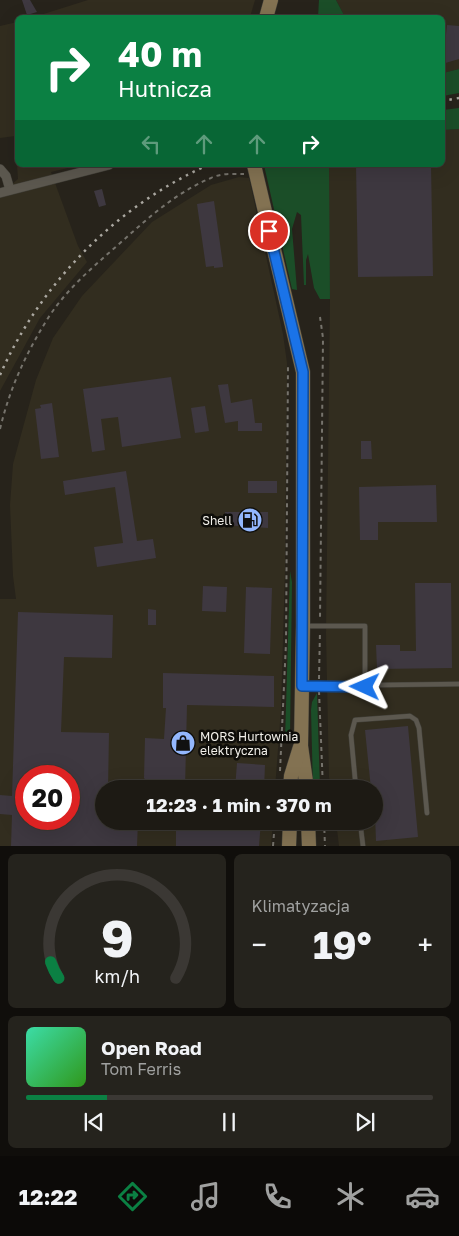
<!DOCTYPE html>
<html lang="pl">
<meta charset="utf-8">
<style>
:root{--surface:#1d1a14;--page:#25231d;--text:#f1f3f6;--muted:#a0a1a0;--line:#3b3834;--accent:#0b8043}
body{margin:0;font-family:"Golos Text",sans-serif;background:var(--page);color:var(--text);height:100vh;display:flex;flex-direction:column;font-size:19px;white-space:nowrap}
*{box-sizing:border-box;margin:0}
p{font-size:16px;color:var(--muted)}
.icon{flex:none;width:28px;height:28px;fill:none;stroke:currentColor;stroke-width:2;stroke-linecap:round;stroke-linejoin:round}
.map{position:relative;height:846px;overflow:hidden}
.panel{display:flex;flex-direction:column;gap:8px;padding:8px;background:#100e0b;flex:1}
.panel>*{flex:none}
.hud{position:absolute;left:15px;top:15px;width:430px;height:152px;border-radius:8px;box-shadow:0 5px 20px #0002,0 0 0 1px var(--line);background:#0b8043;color:#fff;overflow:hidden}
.speed{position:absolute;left:15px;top:765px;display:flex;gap:10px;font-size:25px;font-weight:700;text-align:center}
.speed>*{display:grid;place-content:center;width:65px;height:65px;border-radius:50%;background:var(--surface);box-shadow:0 5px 20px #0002,0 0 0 1px var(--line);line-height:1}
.speed .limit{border:8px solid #d22;background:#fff;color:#111}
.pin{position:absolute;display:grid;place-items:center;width:42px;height:42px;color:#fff;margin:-21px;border:2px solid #fff;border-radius:50%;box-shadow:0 1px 5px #0007}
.me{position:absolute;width:55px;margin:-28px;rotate:271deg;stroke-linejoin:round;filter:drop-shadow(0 0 4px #0008)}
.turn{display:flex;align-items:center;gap:18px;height:105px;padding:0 20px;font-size:22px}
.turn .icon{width:65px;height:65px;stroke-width:2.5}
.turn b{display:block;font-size:35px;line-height:42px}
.lanes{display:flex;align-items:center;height:48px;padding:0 20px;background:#0003;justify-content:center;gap:25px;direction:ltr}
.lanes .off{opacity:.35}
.big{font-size:38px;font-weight:700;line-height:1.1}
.panel .widget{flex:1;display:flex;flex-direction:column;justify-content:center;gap:8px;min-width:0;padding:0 18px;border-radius:8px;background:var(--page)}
.panel .dial{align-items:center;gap:0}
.dial svg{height:130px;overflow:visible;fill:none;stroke:var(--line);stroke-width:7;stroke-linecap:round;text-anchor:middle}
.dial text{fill:var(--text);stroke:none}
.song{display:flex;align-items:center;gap:15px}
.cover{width:60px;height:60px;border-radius:8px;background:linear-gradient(135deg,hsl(160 70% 55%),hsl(110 70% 35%))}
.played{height:5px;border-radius:2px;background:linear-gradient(90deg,var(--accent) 20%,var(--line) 20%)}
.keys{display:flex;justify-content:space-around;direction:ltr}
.heat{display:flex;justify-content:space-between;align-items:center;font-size:28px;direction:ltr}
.panel .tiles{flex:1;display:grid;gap:8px;grid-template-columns:1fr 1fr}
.widget:last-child{grid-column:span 2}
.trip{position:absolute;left:95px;top:780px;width:288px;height:50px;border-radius:25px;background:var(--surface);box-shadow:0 5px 20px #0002,0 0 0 1px var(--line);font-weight:700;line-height:50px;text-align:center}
.menu{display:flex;height:80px;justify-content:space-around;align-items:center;background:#0c0a08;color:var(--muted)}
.menu .icon{width:35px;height:35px}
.menu .selected{color:var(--accent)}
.menu b{font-size:22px;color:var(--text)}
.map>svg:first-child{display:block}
.built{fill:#322d1f;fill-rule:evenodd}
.green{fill:#1b4e28}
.building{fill:#3e3840;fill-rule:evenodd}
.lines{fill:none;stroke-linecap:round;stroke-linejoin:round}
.lane-casing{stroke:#413f38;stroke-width:5.5}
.street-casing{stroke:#413f38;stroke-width:10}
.secondary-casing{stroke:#413f38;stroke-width:15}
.path{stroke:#76736c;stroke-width:2;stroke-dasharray:4 4;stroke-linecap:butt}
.lane{stroke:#5c584f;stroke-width:4.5}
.street{stroke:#5c584f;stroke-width:9}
.secondary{stroke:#837252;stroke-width:14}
.rail{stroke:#aba8a1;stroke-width:2.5;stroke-dasharray:2.5 5;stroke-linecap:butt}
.route-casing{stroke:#114b97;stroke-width:12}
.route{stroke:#1a73e8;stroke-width:9}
.labels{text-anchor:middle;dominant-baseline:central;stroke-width:5;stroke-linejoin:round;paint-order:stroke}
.poi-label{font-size:12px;fill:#f2f0ea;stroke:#0e0d09;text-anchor:end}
</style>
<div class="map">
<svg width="459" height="846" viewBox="0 0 459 846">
<rect width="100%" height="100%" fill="#27231b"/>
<g class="built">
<polygon points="88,0 255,0 250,17 34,17"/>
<polygon points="336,0 459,0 459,69 443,73 442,18 345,17"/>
<polygon points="17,22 18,165 80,165 51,172 78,246 87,262 40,318 0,391 0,195 18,179 15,136 0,138 0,26"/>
<polygon points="459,129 459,846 339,846 336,821 374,821 374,789 331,789 329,777 326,633 330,299 327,167 329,165 442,165 443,130"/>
<path d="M 239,177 L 249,178 L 283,334 L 287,363 L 285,570 L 281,709 L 275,789 L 104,789 L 104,821 L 273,821 L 271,846 L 0,846 L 0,599 L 16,599 L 13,576 L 10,505 L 13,464 L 36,380 L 53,338 L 82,296 L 152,222 L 211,185 ZM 26,776 L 69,776 L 69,819 L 26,819 Z"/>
</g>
<g class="green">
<polygon points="319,0 336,0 345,17 318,17"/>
<polygon points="459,69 459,93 443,96 443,73"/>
<polygon points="459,108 459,129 443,130 443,110"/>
<polygon points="264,165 329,165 330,299 320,299 314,288 308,254 306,260 306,285 304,285 301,215 297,212 292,229 297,290 292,289"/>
<polygon points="290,571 292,582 290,736 285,741"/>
<polygon points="317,693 320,789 313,789 311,710 312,702"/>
</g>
<g class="building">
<polygon points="22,0 30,0 37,12 27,15"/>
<polygon points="447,25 459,26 459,59 442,64 442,43 445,44"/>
<polygon points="356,165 431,165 433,276 358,277"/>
<polygon points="102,189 106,205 99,207 94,191"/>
<polygon points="214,201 223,265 223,267 214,268 214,266 206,267 197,204"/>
<polygon points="171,377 181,438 122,447 118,417 101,419 105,450 92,452 83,389"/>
<polygon points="228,384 231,403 252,399 255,423 262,423 262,431 238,431 238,421 225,423 218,385"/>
<polygon points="52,403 59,457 41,459 35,409 41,408 40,405"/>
<polygon points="205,406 209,431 195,433 191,408"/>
<polygon points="361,441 371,441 372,459 361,459"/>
<polygon points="126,471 137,541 153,539 156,558 97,567 94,547 123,543 115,487 65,495 63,481"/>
<rect x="248" y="481" width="29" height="12"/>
<polygon points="436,485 437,522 378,522 378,540 360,540 359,487"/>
<polygon points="225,512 268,512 268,528 225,525"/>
<polygon points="415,583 451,583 452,668 377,669 376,645 400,645 400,651 416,651"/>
<polygon points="203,586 227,587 226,612 202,611"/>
<polygon points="246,587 272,588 270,654 244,653"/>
<polygon points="148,609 156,610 156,625 148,625"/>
<path d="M 18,612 L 113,615 L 112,658 L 64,657 L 61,732 L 109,733 L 108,789 L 104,789 L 104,821 L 138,821 L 137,846 L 11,846 L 12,815 L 0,814 L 0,795 L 12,796 ZM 26,776 L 69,776 L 69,819 L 26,819 Z"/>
<polygon points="163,673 274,676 274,707 187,705 185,789 164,789 164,783 148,783 144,778 145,738 164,739 166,708 163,708"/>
<polygon points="408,726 418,837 376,841 374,789 371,789 365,730"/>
<polygon points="237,763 265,765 264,789 235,789"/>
<polygon points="176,821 261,821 259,846 176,846"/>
</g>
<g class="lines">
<defs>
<g id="lane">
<polyline points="305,626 365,626 365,687"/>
<polyline points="304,686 459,684"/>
<polyline points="356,789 351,735 355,720 410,716 416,720 419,728 427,813"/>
<polyline points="360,821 363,846"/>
</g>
<g id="street">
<polyline points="0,169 6,176 10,190"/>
<polyline points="0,193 109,165"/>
</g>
<g id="secondary">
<polyline points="266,18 271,0"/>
<polyline points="254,165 303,372 303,626 301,746 307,789"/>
<polyline points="290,789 291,776 300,747"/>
<polyline points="308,821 309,846"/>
<polyline points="289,846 290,821"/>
</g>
</defs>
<use href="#lane" class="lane-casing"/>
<use href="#street" class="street-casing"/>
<use href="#secondary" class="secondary-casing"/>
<g class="path">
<polyline points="320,317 323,338 320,619"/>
<path d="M 0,429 C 10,387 27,351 50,315 C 69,287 94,266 119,244 C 147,219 175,193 211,178 C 221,173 233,174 244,174"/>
<polyline points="319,679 320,631"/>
<polyline points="319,691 323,789"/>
<polyline points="280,771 286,643 288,364"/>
<polyline points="324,821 325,846"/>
<polyline points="273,846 275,821"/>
</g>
<use href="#lane" class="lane"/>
<use href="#street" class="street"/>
<use href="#secondary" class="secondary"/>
<g class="rail">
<polyline points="442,101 459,98"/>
<path d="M 0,375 C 40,284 116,206 208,165"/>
</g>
</g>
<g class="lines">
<defs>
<polyline id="route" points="269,231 303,372 302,686 365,687"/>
</defs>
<use href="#route" class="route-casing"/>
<use href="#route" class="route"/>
</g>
<defs>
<symbol id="fuel-disc" viewBox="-11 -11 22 22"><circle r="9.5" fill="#93b7fd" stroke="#0e0d09"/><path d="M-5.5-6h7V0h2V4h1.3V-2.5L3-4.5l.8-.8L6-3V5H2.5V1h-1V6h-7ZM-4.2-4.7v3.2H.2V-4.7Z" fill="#111"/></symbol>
<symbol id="shop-disc" viewBox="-11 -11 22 22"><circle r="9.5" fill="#93b7fd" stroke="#0e0d09"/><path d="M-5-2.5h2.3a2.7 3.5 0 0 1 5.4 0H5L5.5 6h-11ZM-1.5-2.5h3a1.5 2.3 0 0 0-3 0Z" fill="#111"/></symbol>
</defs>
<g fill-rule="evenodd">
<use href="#fuel-disc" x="236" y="506" width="28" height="28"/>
<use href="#shop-disc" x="169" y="729" width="28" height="28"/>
</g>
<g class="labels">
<g class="poi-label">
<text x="232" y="520">Shell</text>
<text x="200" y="736" text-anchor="start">MORS Hurtownia<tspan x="200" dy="14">elektryczna</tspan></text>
</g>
</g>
</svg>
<div class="speed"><div class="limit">20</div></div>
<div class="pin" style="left:269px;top:231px;background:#d93025"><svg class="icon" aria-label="arrive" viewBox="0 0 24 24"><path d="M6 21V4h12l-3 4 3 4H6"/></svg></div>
<svg class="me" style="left:365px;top:687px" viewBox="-20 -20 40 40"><path d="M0-17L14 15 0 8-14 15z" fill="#1a73e8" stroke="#fff" stroke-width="4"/></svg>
<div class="trip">12:23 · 1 min · 370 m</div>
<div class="hud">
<div class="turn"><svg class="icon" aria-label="right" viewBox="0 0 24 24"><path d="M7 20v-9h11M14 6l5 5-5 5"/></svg><div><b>40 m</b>Hutnicza</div></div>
<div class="lanes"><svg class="icon off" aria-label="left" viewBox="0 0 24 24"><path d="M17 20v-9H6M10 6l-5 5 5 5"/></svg><svg class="icon off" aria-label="ahead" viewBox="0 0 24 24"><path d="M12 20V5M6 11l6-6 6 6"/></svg><svg class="icon off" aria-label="ahead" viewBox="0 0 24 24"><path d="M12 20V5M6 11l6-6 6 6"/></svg><svg class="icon" aria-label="right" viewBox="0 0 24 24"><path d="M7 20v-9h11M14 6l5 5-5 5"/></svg></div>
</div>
</div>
<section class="panel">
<div class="tiles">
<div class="widget dial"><svg viewBox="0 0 100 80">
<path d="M14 69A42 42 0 1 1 86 69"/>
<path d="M14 69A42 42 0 0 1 9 59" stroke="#0b8043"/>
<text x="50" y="56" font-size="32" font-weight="700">9</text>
<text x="50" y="72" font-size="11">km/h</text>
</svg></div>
<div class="widget"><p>Klimatyzacja</p>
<div class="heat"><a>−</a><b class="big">19°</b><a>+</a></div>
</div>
<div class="widget">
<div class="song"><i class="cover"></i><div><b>Open Road</b><p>Tom Ferris</p></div></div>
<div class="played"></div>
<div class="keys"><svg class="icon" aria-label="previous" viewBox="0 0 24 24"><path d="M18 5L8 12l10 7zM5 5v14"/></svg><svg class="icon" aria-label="pause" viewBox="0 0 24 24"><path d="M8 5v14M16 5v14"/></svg><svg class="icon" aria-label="next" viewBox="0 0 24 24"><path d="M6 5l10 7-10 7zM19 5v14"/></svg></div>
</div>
</div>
</section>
<nav class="menu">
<b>12:22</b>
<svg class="icon selected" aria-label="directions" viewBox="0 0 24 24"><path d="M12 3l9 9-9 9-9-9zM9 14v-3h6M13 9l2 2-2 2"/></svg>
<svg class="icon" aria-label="music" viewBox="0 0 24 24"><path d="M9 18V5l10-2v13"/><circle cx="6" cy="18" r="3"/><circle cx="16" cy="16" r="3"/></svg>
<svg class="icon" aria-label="phone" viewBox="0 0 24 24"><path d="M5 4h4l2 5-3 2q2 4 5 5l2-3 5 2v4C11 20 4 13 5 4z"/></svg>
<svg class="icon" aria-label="climate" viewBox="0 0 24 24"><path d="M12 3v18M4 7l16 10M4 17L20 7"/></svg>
<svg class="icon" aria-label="car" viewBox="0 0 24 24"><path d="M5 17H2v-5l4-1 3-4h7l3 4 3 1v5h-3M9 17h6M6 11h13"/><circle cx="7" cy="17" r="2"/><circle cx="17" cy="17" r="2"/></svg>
</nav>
